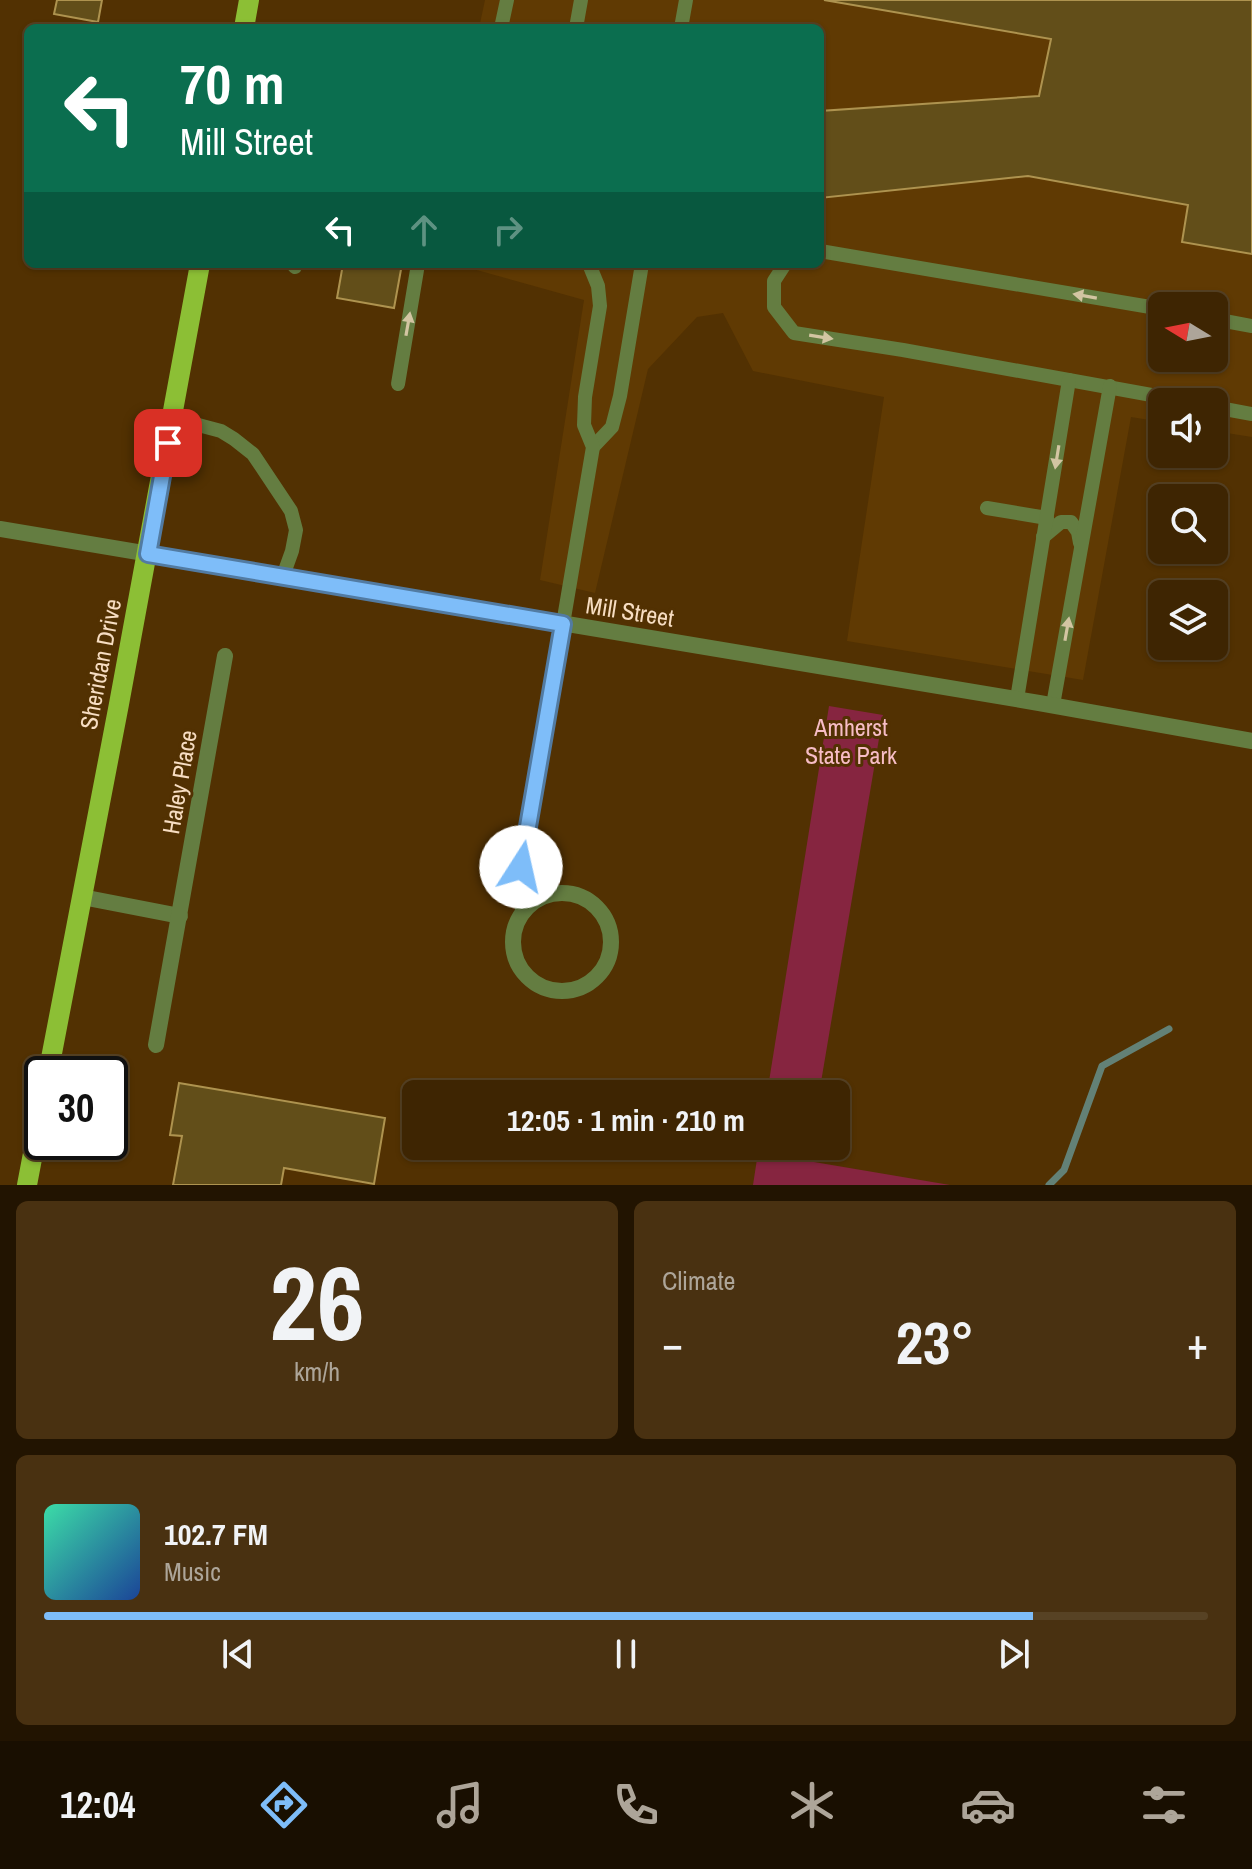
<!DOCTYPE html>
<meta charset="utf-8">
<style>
:root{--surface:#3e2502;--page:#493111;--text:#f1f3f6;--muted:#ada599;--line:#574224;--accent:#7ebdf9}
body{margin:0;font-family:"Archivo Narrow",sans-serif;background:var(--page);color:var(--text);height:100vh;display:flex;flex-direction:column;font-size:30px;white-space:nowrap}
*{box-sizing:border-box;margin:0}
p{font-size:26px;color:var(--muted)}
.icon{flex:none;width:44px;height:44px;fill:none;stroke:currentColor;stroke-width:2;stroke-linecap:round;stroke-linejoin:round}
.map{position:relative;height:1185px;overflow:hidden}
.details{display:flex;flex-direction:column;gap:16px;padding:16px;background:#221401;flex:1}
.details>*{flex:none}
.hud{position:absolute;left:24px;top:24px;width:800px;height:244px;border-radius:12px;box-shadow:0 2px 6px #0004,0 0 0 2px var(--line);background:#0b6e4f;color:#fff;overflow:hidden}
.needle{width:52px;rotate:280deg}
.tools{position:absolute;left:1148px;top:292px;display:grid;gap:16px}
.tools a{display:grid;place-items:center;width:80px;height:80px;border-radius:12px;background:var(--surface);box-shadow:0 2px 6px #0004,0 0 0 2px var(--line);font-size:40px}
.speed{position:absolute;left:24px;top:1056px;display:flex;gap:16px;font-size:40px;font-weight:700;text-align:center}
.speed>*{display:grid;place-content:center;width:104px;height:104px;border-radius:50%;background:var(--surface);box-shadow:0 2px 6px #0004,0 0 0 2px var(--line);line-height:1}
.speed .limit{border:4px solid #111;border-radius:12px;background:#fff;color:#111}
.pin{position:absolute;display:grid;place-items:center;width:68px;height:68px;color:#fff;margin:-34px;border-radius:16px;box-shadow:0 4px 12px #0006}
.me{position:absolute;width:88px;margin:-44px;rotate:10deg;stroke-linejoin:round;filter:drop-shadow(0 0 6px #0008)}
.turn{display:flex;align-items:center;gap:28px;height:168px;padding:0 24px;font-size:36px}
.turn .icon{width:104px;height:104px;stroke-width:2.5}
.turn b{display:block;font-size:56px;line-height:68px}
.lanes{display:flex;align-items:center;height:76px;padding:0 24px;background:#0003;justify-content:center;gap:40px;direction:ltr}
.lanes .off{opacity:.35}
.big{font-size:60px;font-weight:700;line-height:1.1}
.details .widget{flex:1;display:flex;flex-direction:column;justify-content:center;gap:12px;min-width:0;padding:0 28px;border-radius:12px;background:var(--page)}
.details .dial{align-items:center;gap:0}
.dial b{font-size:104px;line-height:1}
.song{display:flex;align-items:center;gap:24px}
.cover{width:96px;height:96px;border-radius:12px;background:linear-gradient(135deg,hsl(160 70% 55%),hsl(220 70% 35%))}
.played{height:8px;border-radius:4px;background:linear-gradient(90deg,var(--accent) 85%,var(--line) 85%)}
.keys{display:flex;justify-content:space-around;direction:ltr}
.heat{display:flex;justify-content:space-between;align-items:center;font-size:44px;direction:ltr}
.details .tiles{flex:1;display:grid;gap:16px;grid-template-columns:1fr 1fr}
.widget:last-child{grid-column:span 2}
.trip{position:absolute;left:402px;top:1080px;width:448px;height:80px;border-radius:12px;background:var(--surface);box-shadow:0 2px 6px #0004,0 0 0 2px var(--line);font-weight:700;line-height:80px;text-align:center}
.dock{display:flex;height:128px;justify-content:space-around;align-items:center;background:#190f01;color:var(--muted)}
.dock .icon{width:56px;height:56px}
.dock .selected{color:var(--accent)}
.dock b{font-size:36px;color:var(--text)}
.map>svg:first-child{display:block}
.built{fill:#603a03;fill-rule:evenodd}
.green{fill:#862540}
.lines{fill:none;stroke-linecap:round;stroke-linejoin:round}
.stream{stroke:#638176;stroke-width:7}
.building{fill:#624e19;stroke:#ae934f;stroke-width:2}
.service{stroke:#647d41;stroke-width:14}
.minor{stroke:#647d41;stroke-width:16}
.primary{stroke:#8cbf35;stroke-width:20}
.oneway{fill:#d2c5a2}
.route-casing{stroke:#527ba2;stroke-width:20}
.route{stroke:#7ebdf9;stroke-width:14}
.labels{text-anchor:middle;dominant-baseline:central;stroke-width:6;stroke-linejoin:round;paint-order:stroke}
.street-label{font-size:24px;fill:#f7ddc2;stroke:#523102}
.park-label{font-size:24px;fill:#f7bdc6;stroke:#523102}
</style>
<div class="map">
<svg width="1252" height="1185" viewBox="0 0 1252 1185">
<rect width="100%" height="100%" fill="#523102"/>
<path class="built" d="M 485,0 L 1252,0 L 1252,437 L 1214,431 L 1214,402 L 1162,402 L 1162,422 L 1131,417 L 1083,680 L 847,641 L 884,397 L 753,371 L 723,313 L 697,317 L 648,369 L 595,593 L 540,580 L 584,300 L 455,264 L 820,264 L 820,28 L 479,28 ZM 1162,306 L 1214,306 L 1214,358 L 1162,358 Z"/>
<g class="green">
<polygon points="829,706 883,715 819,1094 767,1094"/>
<polygon points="759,1146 810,1146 808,1161 950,1185 753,1185"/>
</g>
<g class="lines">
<polyline class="stream" points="1049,1185 1064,1170 1102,1066 1169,1029"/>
</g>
<g class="building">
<polygon points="57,0 102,0 98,22 54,14"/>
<polygon points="824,0 1252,0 1252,254 1182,242 1188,205 1028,176 820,198 820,111 1039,96 1051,39"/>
<polygon points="343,264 402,264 394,308 337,298"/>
<polygon points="179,1083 385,1118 374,1184 284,1168 281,1185 173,1185 182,1136 170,1135"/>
</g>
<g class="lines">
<g class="service">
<polyline points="501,28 507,0"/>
<polyline points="576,28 581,0"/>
<polyline points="681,28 686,0"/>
<polyline points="820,251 1162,309"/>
<polyline points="785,264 774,281 774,307 794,333 903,350 1190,402"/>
<polyline points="295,267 296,264"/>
<polyline points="1214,319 1252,326"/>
<polyline points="398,384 418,264"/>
<polyline points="1214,407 1252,414"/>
<polyline points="172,418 221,431 234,439 253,454 291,511 296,530 292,551 283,576"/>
<polyline points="593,447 612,427 620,396 642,264"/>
<polyline points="987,508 1047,518"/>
<polyline points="1043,537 1061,522 1071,522 1078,532 1080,543"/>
<polyline points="563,624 593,447 584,425 585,397 600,306 598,286 589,264"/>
<polyline points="1017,699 1069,380"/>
<polyline points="1053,705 1110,386"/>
</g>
<g class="minor">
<polyline points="0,529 1039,703 1252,741"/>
<circle cx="562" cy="942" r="49"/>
<polyline points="82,897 180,916"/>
<polyline points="523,912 521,867 563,624"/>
<polyline points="156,1045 225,656"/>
</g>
<g class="primary">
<polyline points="244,28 249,0"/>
<polyline points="48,1074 119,704 200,264"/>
<polyline points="27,1185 42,1106"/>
</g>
</g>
<defs><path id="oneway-solid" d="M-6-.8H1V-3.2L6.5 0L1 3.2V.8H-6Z" transform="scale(2)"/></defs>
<g class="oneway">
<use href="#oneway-solid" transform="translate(1085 296) rotate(-170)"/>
<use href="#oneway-solid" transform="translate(408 324) rotate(-80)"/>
<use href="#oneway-solid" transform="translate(821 337) rotate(9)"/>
<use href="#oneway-solid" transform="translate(1057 457) rotate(99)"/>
<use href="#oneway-solid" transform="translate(1067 629) rotate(-80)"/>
</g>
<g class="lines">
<defs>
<polyline id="route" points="168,443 148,554 563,624 521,867"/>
</defs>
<use href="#route" class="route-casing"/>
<use href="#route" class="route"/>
</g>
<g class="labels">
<g class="street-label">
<text transform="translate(630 611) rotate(9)">Mill Street</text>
<text transform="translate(100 664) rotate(-79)">Sheridan Drive</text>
<text transform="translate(179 782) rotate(-80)">Haley Place</text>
</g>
<g class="park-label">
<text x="851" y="727">Amherst<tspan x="851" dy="28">State Park</tspan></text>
</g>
</g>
</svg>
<div class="tools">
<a><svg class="needle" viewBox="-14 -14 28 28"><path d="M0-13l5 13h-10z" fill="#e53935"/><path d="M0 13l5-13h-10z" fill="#ada599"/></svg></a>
<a><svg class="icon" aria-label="sound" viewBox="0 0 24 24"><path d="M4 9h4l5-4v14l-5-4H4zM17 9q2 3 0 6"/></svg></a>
<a><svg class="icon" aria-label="search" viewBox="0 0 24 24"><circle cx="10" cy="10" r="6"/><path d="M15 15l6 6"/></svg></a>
<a><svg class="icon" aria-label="layers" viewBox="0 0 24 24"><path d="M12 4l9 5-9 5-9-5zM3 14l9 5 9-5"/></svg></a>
</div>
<div class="speed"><div class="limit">30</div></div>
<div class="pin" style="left:168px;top:443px;background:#d93025"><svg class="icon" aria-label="arrive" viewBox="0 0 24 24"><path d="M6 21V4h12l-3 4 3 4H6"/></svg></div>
<svg class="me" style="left:521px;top:867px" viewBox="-20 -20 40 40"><circle r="19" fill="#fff"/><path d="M0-13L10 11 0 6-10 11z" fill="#7ebdf9"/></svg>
<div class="trip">12:05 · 1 min · 210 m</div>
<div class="hud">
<div class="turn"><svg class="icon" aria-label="left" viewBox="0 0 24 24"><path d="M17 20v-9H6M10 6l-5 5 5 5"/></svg><div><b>70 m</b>Mill Street</div></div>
<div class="lanes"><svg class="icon" aria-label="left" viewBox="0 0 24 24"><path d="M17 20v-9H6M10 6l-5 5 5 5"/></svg><svg class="icon off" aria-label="ahead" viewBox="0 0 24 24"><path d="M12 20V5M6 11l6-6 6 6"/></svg><svg class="icon off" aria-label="right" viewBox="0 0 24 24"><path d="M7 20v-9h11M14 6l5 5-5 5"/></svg></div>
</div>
</div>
<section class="details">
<div class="tiles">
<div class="widget dial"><b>26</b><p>km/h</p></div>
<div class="widget"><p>Climate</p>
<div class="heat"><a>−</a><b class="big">23°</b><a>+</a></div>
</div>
<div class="widget">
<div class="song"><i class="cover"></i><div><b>102.7 FM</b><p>Music</p></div></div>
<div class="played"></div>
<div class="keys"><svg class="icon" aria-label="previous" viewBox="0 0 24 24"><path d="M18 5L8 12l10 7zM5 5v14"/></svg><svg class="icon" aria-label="pause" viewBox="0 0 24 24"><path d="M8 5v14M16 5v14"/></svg><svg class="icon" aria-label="next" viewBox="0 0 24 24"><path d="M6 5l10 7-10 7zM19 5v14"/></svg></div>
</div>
</div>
</section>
<nav class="dock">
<b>12:04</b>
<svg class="icon selected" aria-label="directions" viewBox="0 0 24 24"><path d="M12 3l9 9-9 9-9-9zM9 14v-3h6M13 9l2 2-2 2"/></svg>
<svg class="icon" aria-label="music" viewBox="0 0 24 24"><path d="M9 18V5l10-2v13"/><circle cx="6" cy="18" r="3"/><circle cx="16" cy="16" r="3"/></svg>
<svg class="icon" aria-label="phone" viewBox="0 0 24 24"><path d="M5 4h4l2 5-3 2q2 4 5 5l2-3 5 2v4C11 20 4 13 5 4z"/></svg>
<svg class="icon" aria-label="climate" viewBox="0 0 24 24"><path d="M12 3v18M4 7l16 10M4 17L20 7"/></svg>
<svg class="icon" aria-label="car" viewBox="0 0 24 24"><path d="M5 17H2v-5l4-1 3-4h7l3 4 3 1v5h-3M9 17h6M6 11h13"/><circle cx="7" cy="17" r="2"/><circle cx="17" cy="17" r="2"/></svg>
<svg class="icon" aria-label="filters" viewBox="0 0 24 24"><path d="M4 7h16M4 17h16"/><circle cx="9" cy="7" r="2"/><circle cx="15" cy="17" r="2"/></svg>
</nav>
